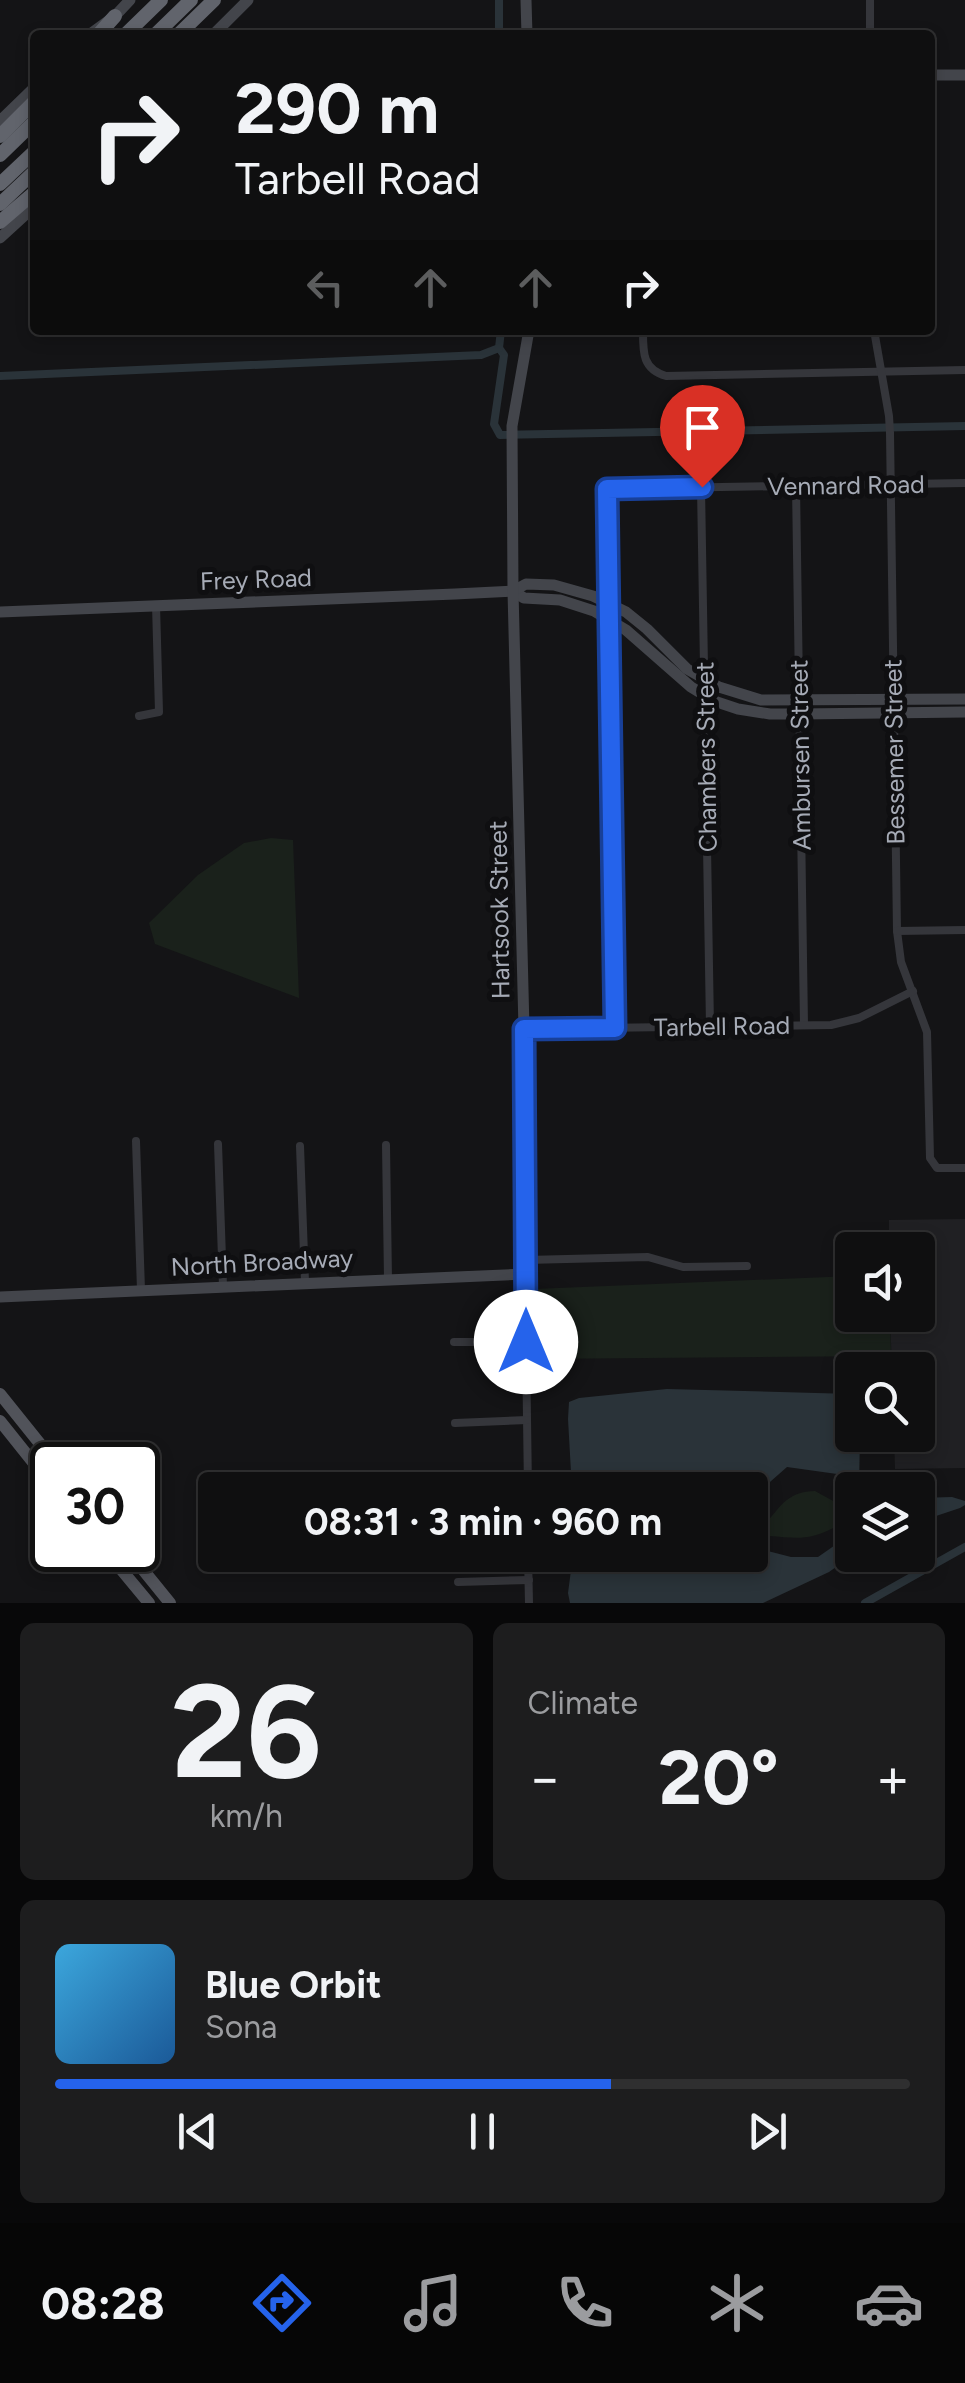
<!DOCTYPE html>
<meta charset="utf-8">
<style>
:root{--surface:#0f0f10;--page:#1d1d1e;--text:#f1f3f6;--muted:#9b9c9f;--line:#2f2f30;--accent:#2563eb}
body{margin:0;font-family:Figtree,sans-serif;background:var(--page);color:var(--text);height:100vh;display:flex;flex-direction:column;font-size:38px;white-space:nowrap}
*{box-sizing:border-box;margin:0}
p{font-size:32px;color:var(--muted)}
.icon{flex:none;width:55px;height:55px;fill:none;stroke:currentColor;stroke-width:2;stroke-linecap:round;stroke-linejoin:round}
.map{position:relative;height:1603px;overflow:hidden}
.sheet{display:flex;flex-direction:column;gap:20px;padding:20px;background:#080809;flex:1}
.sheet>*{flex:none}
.banner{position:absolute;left:30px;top:30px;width:905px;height:305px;border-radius:10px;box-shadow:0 5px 15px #0003,0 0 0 2px var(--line);background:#0f0f10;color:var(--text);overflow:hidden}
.controls{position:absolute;left:835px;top:1232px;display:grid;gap:20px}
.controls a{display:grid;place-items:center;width:100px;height:100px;border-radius:10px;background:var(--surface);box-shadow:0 5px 15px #0003,0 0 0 2px var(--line);font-size:50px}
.speed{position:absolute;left:30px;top:1442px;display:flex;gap:20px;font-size:50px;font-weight:700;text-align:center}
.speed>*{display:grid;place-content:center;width:130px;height:130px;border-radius:50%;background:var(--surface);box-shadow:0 5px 15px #0003,0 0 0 2px var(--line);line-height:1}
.speed .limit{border:5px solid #111;border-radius:15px;background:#fff;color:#111}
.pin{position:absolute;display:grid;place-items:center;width:85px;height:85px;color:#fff;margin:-102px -42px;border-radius:50% 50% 50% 0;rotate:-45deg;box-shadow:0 0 10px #0007}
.pin .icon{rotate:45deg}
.me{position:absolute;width:110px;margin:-55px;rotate:0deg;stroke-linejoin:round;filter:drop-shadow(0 0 8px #0008)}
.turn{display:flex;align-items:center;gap:35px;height:210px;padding:0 40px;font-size:45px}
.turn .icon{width:130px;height:130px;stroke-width:2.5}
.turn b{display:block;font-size:70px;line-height:85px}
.lanes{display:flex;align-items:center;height:95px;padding:0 40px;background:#0003;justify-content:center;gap:50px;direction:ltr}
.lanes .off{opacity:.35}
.big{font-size:75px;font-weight:700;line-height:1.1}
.sheet .widget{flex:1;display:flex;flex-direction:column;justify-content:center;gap:15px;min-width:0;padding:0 35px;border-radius:15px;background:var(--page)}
.sheet .dial{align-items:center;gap:0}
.dial b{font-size:130px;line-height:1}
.song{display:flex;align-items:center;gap:30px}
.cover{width:120px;height:120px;border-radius:15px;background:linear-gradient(135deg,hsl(200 70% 55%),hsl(210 70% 35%))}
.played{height:10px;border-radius:5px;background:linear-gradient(90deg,var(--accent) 65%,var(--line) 65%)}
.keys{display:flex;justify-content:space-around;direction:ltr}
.heat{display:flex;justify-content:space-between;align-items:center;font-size:55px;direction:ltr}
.sheet .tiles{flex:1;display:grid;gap:20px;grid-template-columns:1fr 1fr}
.widget:last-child{grid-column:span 2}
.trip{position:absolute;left:198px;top:1472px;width:570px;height:100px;border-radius:10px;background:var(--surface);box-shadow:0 5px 15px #0003,0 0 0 2px var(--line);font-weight:700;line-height:100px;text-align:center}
.tabs{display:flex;height:160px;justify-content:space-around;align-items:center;background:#060606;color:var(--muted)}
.tabs .icon{width:70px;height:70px}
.tabs .on{color:var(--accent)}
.tabs b{font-size:45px;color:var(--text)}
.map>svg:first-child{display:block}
.built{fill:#202023}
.green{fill:#1a211b}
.water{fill:#2a3339}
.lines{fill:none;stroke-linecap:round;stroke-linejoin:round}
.canal{stroke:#2a3339;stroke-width:8}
.street{stroke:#35363b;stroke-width:8}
.secondary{stroke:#43454b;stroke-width:11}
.primary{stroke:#51535a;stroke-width:12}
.highway{stroke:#61646c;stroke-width:14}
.route-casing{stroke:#184099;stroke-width:25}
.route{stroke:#2563eb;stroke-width:18}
.labels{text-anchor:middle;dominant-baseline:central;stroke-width:10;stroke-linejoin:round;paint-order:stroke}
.street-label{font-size:25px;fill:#a6abb6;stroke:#0f0f11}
</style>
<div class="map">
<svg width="965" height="1603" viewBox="0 0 965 1603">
<rect width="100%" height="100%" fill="#141416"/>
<polygon class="built" points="965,1219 965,1468 895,1469 894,1435 918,1435 918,1370 892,1370 890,1315 918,1315 918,1250 889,1250 889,1220"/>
<g class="green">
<polygon points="271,838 293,840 299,998 155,944 149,923 198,875 244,843"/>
<polygon points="852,1276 852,1315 890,1315 891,1356 534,1359 534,1289"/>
<path d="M 815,1491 L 835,1502 L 836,1515 L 833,1528 C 808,1541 796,1538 769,1536 L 767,1522 C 783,1503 789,1492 815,1491 Z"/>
</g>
<g class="water">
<polygon points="667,1389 852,1394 852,1435 860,1435 859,1487 861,1490 852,1490 853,1555 829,1572 763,1603 570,1603 568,1593 573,1555 750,1555 750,1529 760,1549 791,1557 818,1557 841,1541 847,1530 851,1494 837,1474 787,1467 753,1497 750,1506 750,1490 572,1490 568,1419 569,1402 579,1398"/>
<polygon points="952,1497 965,1501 965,1505 960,1508 918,1522 918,1498"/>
</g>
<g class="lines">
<g class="canal">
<polyline points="499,0 499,35"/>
<polyline points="501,330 499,348 504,355 494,424 500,435 965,426"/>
<polyline points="0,376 481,355 499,348"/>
<polyline points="865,1603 965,1547"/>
</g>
<g class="street">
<polyline points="870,0 870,35"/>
<path d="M 643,330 C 643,352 642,369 666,376 L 965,370"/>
<polyline points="874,330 889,416 890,433 897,931 901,962 927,1032 930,1158 937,1168 965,1168"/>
<polyline points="796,486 804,1025"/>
<polyline points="701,487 710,1026"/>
<polyline points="139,716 159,712 156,605"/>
<polyline points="897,931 965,930"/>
<polyline points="615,1028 607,489 965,483"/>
<polyline points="524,1029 831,1025 859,1018 913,991"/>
<polyline points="136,1141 141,1290"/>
<polyline points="218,1144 223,1286"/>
<polyline points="386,1145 388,1279"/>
<polyline points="300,1146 305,1282"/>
<polyline points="526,1260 648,1257 683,1267 747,1266"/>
<polyline points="525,1274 528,1490"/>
<polyline points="454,1342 526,1342"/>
<polyline points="455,1423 527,1420"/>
<polyline points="528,1555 529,1603"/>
<polyline points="458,1582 529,1580"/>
</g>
<g class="secondary">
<polyline points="526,0 527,35"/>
<polyline points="89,35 115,16 130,0"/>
<polyline points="213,35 248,0"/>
<polyline points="930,75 965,75"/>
<polyline points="0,121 35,87"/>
<polyline points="0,238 35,206"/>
<polyline points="513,591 524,598 560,600 594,611 626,630 691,687 714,701 738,709 770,714 800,714 965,712"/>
<polyline points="0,612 455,594 513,591 526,584 554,585 593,596 626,612 647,629 687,669 719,687 761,700 965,699"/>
<polyline points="0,1297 525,1274 524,1029 513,591 512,426 529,330"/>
</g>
<g class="primary">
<polyline points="0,1394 57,1465"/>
<polyline points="0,1421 52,1486"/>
<polyline points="105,1550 149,1603"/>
<polyline points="127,1550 170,1603"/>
</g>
<g class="highway">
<polyline points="98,35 115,16"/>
<polyline points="125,35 161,0"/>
<polyline points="155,35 191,0"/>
<polyline points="178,35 214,0"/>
<polyline points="0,136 35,101"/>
<polyline points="0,155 35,121"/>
<polyline points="0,184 35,151"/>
<polyline points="0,204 35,171"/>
<polyline points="0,222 35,192"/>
</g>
</g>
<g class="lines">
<defs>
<polyline id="route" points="526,1342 524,1029 615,1028 607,489 702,487"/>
</defs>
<use href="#route" class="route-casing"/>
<use href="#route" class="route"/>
</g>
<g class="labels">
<g class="street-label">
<text transform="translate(846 485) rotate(-1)">Vennard Road</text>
<text transform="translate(256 579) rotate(-2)">Frey Road</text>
<text transform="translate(894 752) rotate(-91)">Bessemer Street</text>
<text transform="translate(800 755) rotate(-91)">Ambursen Street</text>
<text transform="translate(706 757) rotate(-91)">Chambers Street</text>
<text transform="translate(499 910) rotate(-91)">Hartsook Street</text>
<text transform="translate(722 1026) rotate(-1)">Tarbell Road</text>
<text transform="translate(262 1262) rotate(-3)">North Broadway</text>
</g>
</g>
</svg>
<div class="controls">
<a><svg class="icon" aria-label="sound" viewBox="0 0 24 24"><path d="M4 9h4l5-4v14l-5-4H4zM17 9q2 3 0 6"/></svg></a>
<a><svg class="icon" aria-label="search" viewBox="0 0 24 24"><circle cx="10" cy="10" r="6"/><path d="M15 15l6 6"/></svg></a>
<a><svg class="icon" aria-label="layers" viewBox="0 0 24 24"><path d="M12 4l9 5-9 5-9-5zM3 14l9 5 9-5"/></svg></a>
</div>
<div class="speed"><div class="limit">30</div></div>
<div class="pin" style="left:702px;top:487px;background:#d93025"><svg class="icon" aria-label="arrive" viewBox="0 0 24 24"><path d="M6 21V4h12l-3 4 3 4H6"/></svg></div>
<svg class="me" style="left:526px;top:1342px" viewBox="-20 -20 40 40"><circle r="19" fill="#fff"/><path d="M0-13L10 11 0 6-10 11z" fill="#2563eb"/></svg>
<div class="trip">08:31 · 3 min · 960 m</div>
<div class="banner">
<div class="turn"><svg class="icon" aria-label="right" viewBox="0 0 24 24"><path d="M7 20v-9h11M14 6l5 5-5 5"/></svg><div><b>290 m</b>Tarbell Road</div></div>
<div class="lanes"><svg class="icon off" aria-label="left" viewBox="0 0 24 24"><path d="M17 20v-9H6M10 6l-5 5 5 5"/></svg><svg class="icon off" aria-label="ahead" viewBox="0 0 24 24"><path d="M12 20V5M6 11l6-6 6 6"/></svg><svg class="icon off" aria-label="ahead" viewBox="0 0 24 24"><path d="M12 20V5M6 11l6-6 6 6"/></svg><svg class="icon" aria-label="right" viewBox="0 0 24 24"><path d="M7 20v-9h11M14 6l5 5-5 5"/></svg></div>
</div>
</div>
<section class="sheet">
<div class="tiles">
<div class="widget dial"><b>26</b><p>km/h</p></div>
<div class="widget"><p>Climate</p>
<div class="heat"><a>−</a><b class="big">20°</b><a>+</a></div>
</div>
<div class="widget">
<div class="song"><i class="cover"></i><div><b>Blue Orbit</b><p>Sona</p></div></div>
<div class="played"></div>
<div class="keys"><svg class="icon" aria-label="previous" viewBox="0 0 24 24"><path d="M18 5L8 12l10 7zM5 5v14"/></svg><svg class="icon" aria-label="pause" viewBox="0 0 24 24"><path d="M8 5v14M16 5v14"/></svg><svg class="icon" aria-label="next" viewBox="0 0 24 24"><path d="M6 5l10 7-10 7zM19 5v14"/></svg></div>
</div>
</div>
</section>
<nav class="tabs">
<b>08:28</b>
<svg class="icon on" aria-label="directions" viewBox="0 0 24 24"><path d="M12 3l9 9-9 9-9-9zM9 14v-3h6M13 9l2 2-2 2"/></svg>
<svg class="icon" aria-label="music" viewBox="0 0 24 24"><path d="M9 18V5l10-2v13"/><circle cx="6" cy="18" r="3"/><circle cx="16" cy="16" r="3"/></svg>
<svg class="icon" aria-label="phone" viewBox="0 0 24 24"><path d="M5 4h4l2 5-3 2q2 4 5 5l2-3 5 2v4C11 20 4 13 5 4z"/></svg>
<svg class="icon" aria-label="climate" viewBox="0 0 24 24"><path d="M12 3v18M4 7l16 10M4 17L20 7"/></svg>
<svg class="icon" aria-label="car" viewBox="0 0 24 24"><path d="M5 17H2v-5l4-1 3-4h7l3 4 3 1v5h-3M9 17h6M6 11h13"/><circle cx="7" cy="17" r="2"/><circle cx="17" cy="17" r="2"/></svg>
</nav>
